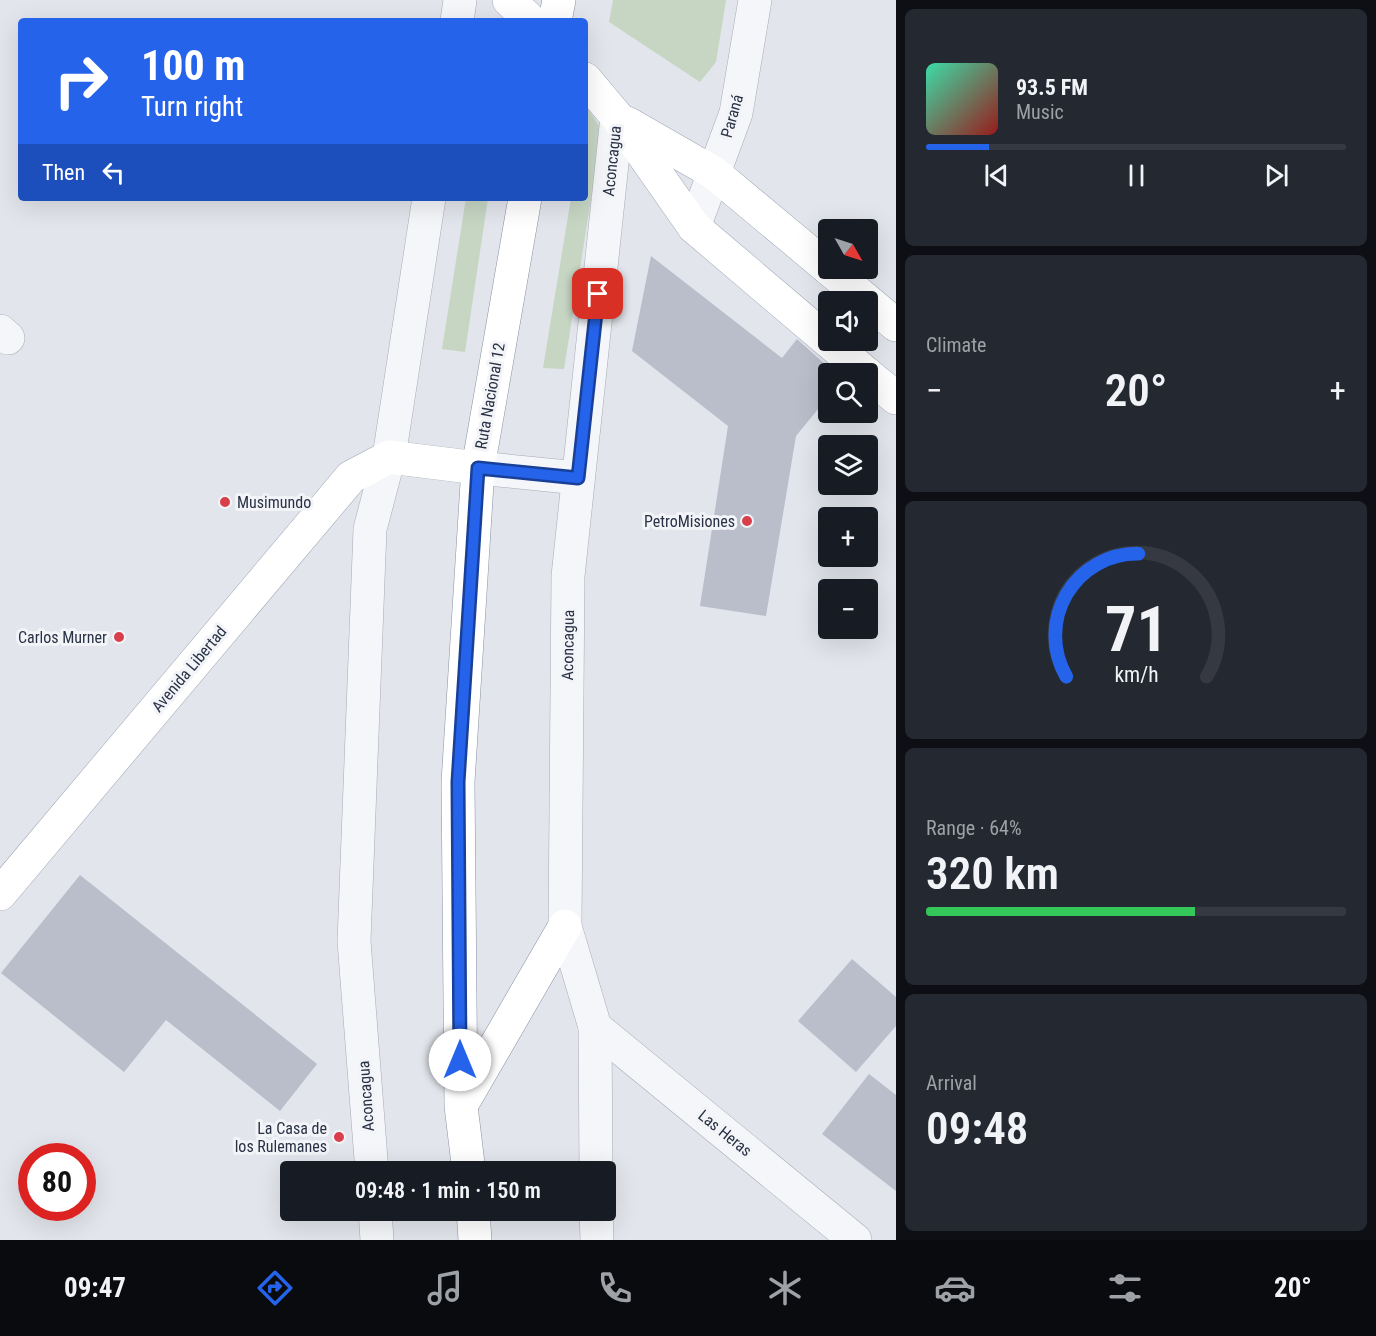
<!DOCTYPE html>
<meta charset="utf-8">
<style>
:root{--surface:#171b24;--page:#242831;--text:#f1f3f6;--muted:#9ea1a6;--line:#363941;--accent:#2563eb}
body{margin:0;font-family:"Roboto Condensed",sans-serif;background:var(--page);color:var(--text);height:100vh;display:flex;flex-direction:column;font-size:22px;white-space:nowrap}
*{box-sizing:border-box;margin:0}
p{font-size:20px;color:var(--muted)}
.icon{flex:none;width:33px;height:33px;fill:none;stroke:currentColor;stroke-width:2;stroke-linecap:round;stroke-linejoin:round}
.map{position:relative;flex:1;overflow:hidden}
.sheet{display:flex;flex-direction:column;gap:9px;padding:9px;background:#0d0f14;width:480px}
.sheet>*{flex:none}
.guide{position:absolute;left:18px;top:18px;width:570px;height:183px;border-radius:6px;box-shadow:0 6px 24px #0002;background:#2563eb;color:#fff;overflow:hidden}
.needle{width:39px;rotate:129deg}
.tools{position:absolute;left:818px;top:219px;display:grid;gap:12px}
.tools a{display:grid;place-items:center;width:60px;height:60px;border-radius:6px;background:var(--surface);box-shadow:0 6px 24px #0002;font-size:30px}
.speed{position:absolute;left:18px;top:1143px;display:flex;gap:12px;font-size:30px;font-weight:700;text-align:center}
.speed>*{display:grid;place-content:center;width:78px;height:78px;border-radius:50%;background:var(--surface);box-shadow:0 6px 24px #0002;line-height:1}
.speed .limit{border:9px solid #d22;background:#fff;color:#111}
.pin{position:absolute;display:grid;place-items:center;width:51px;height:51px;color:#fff;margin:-26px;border-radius:12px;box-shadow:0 3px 9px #0006}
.me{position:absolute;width:66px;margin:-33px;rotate:0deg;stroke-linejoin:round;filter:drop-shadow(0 0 4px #0008)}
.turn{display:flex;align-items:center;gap:21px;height:126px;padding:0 24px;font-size:27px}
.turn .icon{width:78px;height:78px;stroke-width:2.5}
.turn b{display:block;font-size:42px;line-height:51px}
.then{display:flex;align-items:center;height:57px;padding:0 24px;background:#0003;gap:12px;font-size:22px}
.big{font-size:45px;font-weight:600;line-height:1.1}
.sheet .widget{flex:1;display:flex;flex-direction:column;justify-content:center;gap:9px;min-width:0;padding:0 21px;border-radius:9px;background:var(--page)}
.sheet .dial{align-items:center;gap:0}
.dial svg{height:156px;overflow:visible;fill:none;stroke:var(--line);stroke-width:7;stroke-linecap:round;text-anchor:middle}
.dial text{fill:var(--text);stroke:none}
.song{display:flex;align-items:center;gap:18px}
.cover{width:72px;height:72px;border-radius:9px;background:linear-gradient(135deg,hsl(160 70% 55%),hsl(0 70% 35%))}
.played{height:6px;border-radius:3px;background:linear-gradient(90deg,var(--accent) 15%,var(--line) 15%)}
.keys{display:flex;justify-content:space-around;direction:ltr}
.heat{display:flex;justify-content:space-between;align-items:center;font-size:33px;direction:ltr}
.charge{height:9px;border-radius:4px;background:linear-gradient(90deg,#34c759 64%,var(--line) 0)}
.trip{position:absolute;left:280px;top:1161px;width:336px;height:60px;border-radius:6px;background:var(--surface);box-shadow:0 6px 24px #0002;font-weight:600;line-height:60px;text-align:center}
.menu{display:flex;height:96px;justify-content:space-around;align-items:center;background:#090b0e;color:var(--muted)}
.menu .icon{width:42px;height:42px}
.menu .on{color:var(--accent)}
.menu b{font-size:27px;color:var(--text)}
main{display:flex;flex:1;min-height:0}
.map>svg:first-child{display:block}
.green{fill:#c6d6c3}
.building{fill:#b9beca}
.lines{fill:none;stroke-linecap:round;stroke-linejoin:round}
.minor-casing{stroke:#a7abb6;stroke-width:34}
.major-casing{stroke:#a0a8b8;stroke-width:34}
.highway-casing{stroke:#8891a3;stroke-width:34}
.minor{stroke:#f5f6f9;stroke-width:33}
.major{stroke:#fff;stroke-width:33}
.highway{stroke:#fff;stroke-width:33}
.route-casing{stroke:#184099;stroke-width:15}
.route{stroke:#2563eb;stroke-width:10}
.poi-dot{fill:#d83f4b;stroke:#f2f4f8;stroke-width:2}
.labels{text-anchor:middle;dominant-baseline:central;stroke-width:6;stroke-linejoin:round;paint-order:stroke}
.street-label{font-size:16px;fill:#293145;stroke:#f2f4f8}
.poi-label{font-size:16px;fill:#293145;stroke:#f2f4f8;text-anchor:end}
</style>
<main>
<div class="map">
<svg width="896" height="1240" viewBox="0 0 896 1240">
<rect width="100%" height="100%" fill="#e2e5eb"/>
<g class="green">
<polygon points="613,0 726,0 716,62 700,82 609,22"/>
<polygon points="586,106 602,130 564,369 543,368 571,198 585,198"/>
<polygon points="466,198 488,198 465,352 442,349"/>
</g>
<g class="building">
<polygon points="651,256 782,358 797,339 828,367 828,397 796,436 766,616 700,606 728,426 632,351"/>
<polygon points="80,875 317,1064 280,1111 166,1020 124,1072 1,973"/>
<polygon points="852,959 896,997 896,1026 856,1072 798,1021"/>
<polygon points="869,1074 896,1095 896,1191 822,1134"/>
</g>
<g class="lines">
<defs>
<g id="minor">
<polyline points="457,21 460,0"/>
<polyline points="694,227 736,113 755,0"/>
<polyline points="0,331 8,338"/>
<polyline points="478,468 578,478"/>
<polyline points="595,1027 855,1240"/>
<polyline points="372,1172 354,941 370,529 389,457 429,198"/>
<polyline points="596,1172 595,1027 565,926 568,576 617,117"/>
<polyline points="375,1210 377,1240"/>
<polyline points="596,1210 597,1240"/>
</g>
<g id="major">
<polyline points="509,0 531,21"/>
<polyline points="585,79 617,117 694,227 867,374"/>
<polyline points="627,123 714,173 828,268"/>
<polyline points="828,268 896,325"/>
<polyline points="867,374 896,398"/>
<polyline points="0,894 351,477 389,457 478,468"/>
</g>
<g id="highway">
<polyline points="555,21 559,0"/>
<polyline points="462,1104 565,926"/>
<polyline points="469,1172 461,1106 458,782 478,468 525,198"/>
<polyline points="473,1210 475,1240"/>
</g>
</defs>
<use href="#minor" class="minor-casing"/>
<use href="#major" class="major-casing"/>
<use href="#highway" class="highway-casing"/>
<use href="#minor" class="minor"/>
<use href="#major" class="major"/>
<use href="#highway" class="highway"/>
</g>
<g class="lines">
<defs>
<polyline id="route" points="460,1060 458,782 478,468 578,478 598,294"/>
</defs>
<use href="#route" class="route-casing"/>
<use href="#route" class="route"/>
</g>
<g class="poi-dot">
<circle cx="225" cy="502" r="6"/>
<circle cx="747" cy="521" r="6"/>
<circle cx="119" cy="637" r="6"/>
<circle cx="339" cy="1137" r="6"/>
</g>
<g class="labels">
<g class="street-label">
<text transform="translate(732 116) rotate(-74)">Paraná</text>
<text transform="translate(612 161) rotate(-84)">Aconcagua</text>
<text transform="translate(490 396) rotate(-80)">Ruta Nacional 12</text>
<text transform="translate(568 645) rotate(-89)">Aconcagua</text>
<text transform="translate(189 669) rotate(-50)">Avenida Libertad</text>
<text transform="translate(366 1096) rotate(-94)">Aconcagua</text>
<text transform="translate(725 1133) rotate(39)">Las Heras</text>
</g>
<g class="poi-label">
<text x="237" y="502" text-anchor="start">Musimundo</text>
<text x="735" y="521">PetroMisiones</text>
<text x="107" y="637">Carlos Murner</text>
<text x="327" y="1128">La Casa de<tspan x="327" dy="18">los Rulemanes</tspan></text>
</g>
</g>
</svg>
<div class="tools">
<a><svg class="needle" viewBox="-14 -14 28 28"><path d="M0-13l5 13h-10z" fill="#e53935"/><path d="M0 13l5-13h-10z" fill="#9ea1a6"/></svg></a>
<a><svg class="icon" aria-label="sound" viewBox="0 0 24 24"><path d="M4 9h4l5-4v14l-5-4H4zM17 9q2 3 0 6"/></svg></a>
<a><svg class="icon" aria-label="search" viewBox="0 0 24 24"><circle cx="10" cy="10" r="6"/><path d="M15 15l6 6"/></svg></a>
<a><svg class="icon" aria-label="layers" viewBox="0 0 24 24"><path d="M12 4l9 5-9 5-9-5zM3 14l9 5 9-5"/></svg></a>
<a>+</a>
<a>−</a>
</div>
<div class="speed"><div class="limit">80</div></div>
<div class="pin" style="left:598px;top:294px;background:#d93025"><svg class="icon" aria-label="arrive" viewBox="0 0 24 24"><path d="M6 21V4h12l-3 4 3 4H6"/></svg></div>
<svg class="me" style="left:460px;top:1060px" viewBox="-20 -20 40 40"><circle r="19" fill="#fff"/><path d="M0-13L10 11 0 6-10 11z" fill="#2563eb"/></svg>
<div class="trip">09:48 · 1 min · 150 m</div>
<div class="guide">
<div class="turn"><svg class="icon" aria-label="right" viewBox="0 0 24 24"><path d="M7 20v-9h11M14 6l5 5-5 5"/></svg><div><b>100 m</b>Turn right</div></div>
<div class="then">Then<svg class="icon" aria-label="left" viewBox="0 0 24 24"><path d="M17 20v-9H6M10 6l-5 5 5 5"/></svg></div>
</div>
</div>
<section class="sheet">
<div class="widget">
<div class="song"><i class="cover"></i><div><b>93.5 FM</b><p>Music</p></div></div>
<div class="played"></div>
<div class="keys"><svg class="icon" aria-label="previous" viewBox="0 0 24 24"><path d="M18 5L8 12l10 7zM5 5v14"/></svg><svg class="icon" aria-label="pause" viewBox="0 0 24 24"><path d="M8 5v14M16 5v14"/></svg><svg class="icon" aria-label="next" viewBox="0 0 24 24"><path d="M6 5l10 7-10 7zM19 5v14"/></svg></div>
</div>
<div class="widget"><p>Climate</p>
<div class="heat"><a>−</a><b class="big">20°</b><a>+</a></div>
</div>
<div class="widget dial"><svg viewBox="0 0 100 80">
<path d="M14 69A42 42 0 1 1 86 69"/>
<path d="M14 69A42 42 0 0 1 51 6" stroke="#2563eb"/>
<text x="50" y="56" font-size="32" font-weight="700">71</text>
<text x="50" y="72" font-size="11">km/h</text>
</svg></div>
<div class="widget"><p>Range · 64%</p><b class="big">320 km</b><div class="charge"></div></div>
<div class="widget"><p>Arrival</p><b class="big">09:48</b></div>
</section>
</main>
<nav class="menu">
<b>09:47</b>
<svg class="icon on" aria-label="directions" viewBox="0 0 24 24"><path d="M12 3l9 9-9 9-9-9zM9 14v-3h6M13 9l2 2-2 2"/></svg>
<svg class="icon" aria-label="music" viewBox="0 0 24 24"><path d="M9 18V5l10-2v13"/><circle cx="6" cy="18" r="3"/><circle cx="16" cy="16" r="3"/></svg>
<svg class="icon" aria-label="phone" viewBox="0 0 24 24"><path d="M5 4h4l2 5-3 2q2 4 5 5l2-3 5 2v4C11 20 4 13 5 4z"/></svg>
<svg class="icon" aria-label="climate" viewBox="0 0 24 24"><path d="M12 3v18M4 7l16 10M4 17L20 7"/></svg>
<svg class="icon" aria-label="car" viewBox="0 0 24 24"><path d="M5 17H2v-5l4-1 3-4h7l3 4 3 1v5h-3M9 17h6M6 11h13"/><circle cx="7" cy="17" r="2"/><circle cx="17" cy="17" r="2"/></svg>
<svg class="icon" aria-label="filters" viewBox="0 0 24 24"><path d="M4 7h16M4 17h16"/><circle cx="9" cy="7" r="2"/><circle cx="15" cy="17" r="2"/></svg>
<b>20°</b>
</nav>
